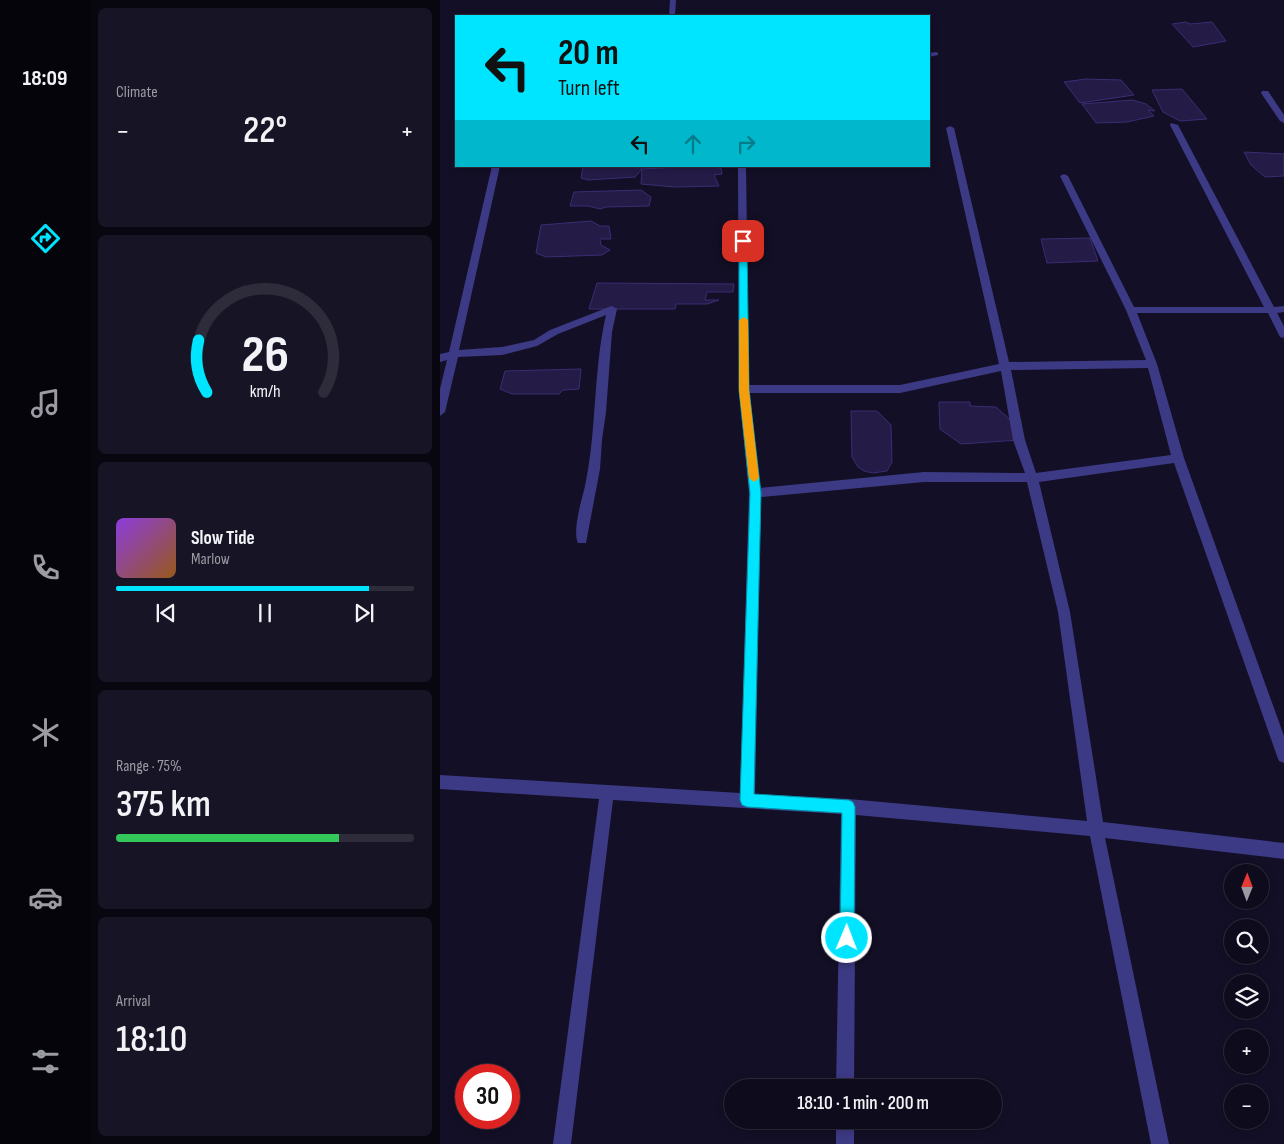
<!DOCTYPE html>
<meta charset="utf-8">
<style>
:root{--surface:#0e0b1c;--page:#171425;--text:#f1f3f6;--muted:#9b9ba3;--line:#2e2b3b;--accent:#00e5ff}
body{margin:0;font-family:"Sofia Sans Condensed",sans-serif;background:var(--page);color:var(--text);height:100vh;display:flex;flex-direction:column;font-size:19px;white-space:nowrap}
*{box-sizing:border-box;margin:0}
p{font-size:16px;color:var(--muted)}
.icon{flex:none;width:28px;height:28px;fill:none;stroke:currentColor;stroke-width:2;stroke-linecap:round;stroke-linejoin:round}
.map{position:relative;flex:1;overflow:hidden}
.details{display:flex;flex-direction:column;gap:8px;padding:8px;background:#08060f;width:350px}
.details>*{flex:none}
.top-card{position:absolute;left:15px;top:15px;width:475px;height:152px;border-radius:0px;box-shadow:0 2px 8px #0003,0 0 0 1px var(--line);background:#00e5ff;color:#111;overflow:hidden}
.needle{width:32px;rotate:1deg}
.fabs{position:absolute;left:784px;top:864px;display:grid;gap:10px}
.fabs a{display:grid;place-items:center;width:45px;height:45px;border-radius:50%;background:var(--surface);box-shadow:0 2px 8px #0003,0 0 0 1px var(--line);font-size:25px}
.speed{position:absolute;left:15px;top:1064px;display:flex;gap:10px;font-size:25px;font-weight:700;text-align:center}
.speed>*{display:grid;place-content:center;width:65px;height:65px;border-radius:50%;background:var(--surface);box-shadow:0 2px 8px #0003,0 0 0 1px var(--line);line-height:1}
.speed .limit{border:8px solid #d22;background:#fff;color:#111}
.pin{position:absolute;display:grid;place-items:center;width:42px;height:42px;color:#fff;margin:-21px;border-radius:10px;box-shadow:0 2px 8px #0006}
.me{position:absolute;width:55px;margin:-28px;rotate:1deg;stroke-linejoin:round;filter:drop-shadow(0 0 4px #0008)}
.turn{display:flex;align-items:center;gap:18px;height:105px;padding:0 20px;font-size:22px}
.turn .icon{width:65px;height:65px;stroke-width:2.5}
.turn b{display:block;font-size:35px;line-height:42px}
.lanes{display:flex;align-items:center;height:48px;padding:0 20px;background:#0003;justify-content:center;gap:25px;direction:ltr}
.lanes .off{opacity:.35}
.big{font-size:38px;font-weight:600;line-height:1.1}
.details .card{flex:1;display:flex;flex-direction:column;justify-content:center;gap:8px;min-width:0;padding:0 18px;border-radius:8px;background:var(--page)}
.details .dial{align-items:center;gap:0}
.dial svg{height:130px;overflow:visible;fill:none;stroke:var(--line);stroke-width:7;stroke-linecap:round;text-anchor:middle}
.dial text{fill:var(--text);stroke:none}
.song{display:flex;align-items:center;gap:15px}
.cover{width:60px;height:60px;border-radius:8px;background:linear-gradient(135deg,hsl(270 70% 55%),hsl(30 70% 35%))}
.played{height:5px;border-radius:2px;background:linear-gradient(90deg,var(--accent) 85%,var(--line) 85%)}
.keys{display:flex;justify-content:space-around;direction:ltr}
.heat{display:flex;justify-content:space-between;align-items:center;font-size:28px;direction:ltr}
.charge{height:8px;border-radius:4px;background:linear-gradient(90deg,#34c759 75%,var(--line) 0)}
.trip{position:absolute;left:284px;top:1079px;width:278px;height:50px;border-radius:25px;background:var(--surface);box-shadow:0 2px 8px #0003,0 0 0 1px var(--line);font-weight:600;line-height:50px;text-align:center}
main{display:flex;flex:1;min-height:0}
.tabs{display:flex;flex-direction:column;width:90px;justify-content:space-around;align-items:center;background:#06040b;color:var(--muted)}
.tabs .icon{width:35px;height:35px}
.tabs .selected{color:var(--accent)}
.tabs b{font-size:22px;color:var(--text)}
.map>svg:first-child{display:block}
.building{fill:#241b47;stroke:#3b2d73}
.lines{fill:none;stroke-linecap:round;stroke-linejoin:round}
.street{fill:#3d3a85;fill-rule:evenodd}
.route{fill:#00e5ff;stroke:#0095a6}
.slow{fill:#f59e0b}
</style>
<main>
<nav class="tabs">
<b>18:09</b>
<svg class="icon selected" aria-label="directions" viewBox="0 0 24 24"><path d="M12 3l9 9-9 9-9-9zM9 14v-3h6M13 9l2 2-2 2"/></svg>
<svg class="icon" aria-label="music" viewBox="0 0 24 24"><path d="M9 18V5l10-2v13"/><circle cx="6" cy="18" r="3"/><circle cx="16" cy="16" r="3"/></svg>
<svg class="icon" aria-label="phone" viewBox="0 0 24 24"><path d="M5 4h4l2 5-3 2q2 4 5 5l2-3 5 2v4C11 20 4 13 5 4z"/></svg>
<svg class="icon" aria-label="climate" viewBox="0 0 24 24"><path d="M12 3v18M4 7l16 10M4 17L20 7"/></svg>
<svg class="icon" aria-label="car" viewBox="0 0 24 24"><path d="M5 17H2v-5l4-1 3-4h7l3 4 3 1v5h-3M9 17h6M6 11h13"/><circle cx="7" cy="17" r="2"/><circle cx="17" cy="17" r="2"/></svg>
<svg class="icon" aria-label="filters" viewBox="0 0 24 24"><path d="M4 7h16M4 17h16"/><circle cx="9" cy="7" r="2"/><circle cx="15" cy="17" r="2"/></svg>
</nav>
<section class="details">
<div class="card"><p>Climate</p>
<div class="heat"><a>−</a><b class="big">22°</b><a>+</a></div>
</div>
<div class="card dial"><svg viewBox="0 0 100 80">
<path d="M14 69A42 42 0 1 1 86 69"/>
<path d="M14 69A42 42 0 0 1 9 37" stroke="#00e5ff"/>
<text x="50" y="56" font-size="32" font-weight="700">26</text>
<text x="50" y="72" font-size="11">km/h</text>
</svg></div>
<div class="card">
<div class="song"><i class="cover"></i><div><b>Slow Tide</b><p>Marlow</p></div></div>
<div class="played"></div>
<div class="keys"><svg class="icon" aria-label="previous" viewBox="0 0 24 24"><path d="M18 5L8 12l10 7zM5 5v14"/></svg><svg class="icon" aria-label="pause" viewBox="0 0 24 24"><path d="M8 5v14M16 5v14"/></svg><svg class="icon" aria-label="next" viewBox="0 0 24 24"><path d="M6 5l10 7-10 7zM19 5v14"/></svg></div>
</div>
<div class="card"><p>Range · 75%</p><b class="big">375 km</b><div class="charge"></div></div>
<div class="card"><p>Arrival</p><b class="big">18:10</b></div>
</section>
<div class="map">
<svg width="844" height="1144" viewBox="0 0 844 1144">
<rect width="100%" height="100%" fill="#130f26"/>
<g class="building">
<polygon points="746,22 750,24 772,22 786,41 753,47 732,24"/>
<polygon points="646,79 681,80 694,95 640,103 624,82"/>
<polygon points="742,89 767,119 740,121 723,112 712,90"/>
<polygon points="693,100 706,104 715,111 708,110 714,116 687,122 656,123 642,104"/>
<polygon points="804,152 844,154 844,176 825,177 811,165"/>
<polygon points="143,166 199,166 202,169 195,177 148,180 141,178"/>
<polygon points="256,166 281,168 282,174 274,175 279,186 234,187 201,184 202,169"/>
<polygon points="201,190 211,197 209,206 166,207 160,209 148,206 130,206 134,192"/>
<polygon points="151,221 160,226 169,226 171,239 160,239 161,245 170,250 162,255 106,257 96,253 101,225"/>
<polygon points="650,238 658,261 607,263 601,239"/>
<polygon points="157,283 294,284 293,292 267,292 265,300 279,300 267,304 236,304 235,309 149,309"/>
<polygon points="141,369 139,389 123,390 119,394 72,394 60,389 65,371"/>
<polygon points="499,402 530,402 530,406 556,407 575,424 579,440 521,444 500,429"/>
<polygon points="411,411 437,411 451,425 452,462 447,471 433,473 424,471 418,467 412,457"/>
</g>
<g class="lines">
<g class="street">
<polygon points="230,0 236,0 235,16 229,16"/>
<polygon points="496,52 498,53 498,55 489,57 489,53"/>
<polygon points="822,91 828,91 844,115 844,123 840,121 821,93"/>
<path d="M 731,123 L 738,125 L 834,307 L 844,306 L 844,312 L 837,313 L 844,326 L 844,338 L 840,337 L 828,313 L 697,313 L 717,364 L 744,458 L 844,736 L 844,763 L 839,761 L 837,756 L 734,463 L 599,482 L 630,612 L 663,822 L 844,843 L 844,859 L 665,838 L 729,1144 L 711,1144 L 650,836 L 416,815 L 414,1088 L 396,1088 L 401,814 L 173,800 L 131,1144 L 113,1144 L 159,799 L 0,789 L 0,775 L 300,793 L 309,493 L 299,389 L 298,166 L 306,166 L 309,385 L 460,385 L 559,364 L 506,128 L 510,126 L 514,128 L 569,362 L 706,360 L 686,310 L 620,176 L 624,174 L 628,176 L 694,307 L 824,307 L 730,125 ZM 708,368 L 731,455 L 596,473 L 585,440 L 571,370 ZM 561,371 L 573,440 L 585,473 L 484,472 L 320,488 L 310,393 L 460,393 ZM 484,482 L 587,482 L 618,612 L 647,821 L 409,799 L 315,794 L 321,497 Z"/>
<path d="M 52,166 L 60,166 L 19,350 L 62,347 L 94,340 L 110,330 L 169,307 L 172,306 L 177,309 L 172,332 L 166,412 L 162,440 L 160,469 L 146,543 L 138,543 C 132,531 142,499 145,486 C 157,430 153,371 166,315 L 118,334 L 97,346 L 62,355 L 18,357 L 5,412 L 0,416 L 0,389 L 7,360 L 0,362 L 0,354 L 9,352 Z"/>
<rect x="396" y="1120" width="18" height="24"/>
</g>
</g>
<polygon class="route" points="303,238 307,241 309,390 321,493 314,794 409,800 413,802 415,807 414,938 412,943 407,945 402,943 400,938 402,813 307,807 302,805 300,800 310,493 299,390 299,241"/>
<polygon class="slow" points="304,317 308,320 309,390 319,478 314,482 309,478 299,390 299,320"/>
</svg>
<div class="fabs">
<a><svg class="needle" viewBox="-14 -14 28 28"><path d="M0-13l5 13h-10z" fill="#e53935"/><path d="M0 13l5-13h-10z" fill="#9b9ba3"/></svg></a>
<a><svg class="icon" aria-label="search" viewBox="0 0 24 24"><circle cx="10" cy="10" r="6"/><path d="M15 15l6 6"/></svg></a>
<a><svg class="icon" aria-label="layers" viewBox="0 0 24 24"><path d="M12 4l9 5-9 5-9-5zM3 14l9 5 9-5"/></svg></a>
<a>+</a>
<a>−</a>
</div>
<div class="speed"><div class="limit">30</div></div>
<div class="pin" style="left:303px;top:241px;background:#d93025"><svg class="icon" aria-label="arrive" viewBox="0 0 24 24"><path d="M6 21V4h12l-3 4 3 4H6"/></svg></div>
<svg class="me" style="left:407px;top:938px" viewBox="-20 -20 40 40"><circle r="17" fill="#00e5ff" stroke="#fff" stroke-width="3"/><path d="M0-11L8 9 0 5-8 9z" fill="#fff"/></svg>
<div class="trip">18:10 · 1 min · 200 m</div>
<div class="top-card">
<div class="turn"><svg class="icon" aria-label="left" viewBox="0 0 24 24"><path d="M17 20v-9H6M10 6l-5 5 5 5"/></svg><div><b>20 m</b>Turn left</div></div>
<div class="lanes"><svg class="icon" aria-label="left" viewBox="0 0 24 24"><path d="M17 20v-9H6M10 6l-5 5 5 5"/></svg><svg class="icon off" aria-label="ahead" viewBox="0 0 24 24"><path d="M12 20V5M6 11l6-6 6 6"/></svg><svg class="icon off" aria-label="right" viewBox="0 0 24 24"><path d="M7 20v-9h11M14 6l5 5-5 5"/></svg></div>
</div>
</div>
</main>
